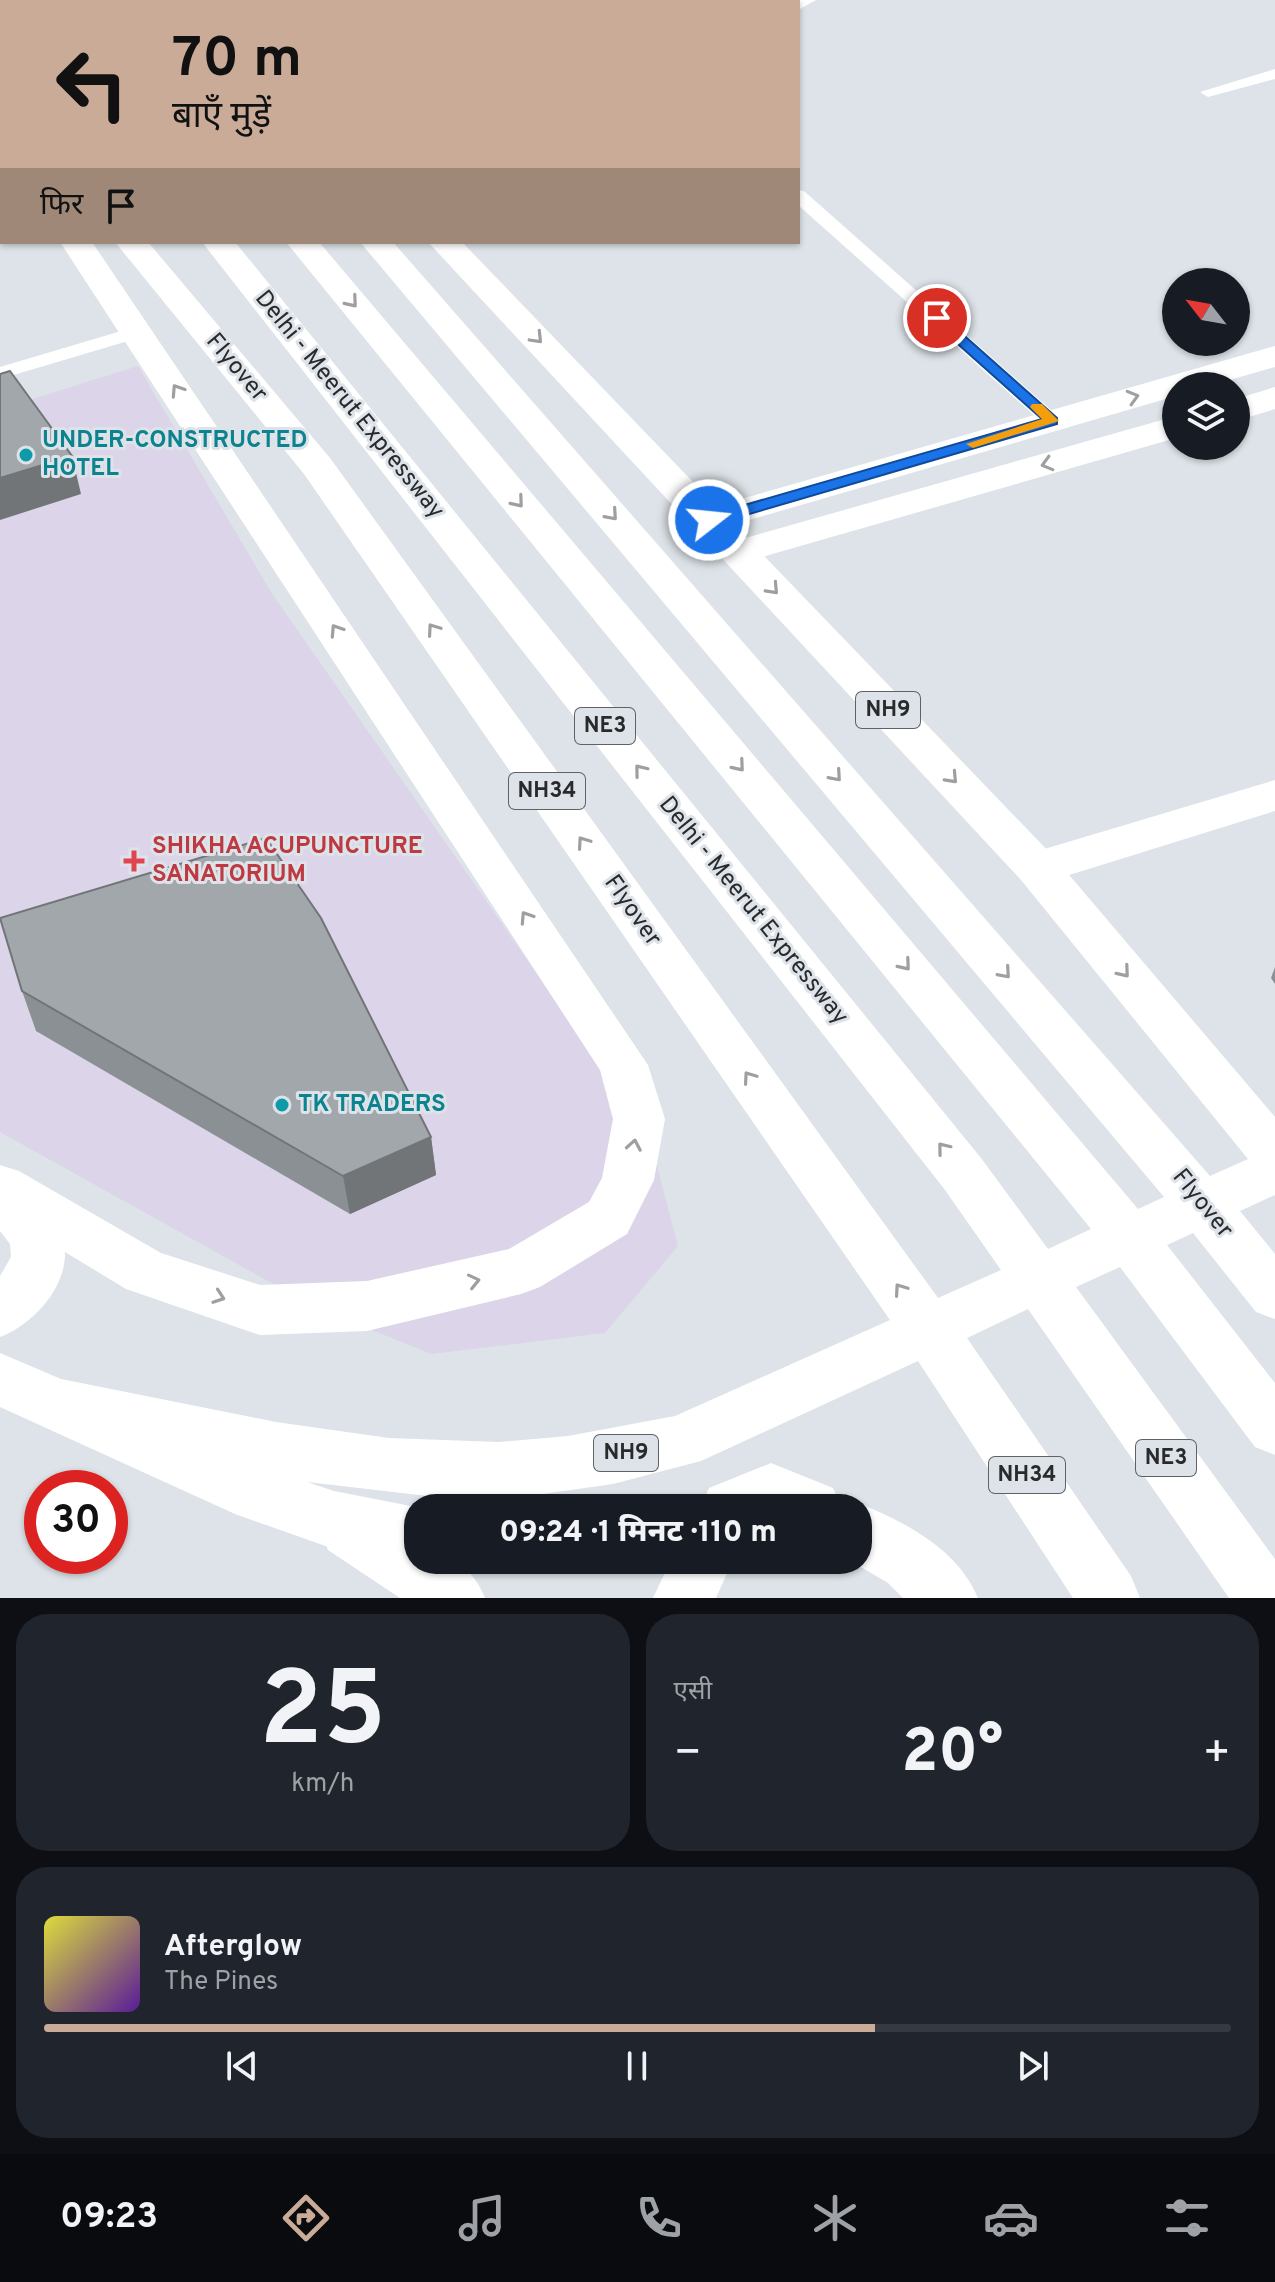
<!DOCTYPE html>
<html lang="hi">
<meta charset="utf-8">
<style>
:root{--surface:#171b24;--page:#20242c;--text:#f1f3f6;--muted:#9ea1a6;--line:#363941;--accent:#c9ab98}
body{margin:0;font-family:Overpass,"Noto Sans Devanagari",sans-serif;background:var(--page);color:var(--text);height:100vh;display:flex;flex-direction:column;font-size:30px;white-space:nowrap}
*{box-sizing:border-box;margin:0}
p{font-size:26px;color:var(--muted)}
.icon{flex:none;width:44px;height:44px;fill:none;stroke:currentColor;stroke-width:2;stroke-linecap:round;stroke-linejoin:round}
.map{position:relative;height:1598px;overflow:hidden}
.sheet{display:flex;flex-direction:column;gap:16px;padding:16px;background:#0d0f14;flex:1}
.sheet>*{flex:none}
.guide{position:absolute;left:0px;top:0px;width:800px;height:244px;box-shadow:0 2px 6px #0004;background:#c9ab98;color:#111;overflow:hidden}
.needle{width:52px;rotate:301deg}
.tools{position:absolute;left:1162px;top:268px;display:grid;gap:16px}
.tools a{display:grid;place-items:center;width:88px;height:88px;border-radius:50%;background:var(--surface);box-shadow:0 2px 6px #0004;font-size:40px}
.speed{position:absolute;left:24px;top:1470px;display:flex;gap:16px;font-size:40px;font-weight:700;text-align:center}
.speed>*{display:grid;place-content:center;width:104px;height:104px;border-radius:50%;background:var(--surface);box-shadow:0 2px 6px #0004;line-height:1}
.speed .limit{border:12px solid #d22;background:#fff;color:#111}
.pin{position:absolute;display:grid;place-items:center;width:68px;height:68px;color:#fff;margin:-34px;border:4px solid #fff;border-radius:50%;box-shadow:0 2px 8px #0007}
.me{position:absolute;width:88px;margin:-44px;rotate:74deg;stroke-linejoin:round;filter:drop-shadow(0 0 6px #0008)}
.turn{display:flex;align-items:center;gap:28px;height:168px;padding:0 40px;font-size:36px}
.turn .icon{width:104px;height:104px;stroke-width:2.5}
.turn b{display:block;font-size:56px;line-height:68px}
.then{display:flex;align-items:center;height:76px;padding:0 40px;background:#0003;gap:16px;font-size:30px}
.big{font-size:60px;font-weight:800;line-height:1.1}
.sheet .tile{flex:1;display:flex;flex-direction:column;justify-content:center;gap:12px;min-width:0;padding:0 28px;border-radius:32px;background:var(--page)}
.sheet .dial{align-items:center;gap:0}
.dial b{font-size:104px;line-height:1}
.song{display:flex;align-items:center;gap:24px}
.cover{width:96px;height:96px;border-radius:12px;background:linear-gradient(135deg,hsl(60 70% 55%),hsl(270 70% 35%))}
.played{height:8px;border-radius:4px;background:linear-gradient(90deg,var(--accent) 70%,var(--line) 70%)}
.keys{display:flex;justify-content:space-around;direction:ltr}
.heat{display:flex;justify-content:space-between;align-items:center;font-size:44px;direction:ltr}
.sheet .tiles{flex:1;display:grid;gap:16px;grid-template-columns:1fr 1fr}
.tile:last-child{grid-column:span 2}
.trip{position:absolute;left:404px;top:1494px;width:468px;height:80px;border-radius:32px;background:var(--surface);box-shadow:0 2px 6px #0004;font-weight:800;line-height:80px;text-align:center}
.menu{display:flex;height:128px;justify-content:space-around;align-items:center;background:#090b0e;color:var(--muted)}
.menu .icon{width:56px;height:56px}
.menu .current{color:var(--accent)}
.menu b{font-size:36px;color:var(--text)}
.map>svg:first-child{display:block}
.commercial{fill:#dcd4e9}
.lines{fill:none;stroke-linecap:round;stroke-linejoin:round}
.lane{fill:#fff;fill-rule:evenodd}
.street{fill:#fff;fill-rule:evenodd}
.secondary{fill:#fff;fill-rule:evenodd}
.highway{fill:#fff;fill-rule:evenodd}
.wall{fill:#8b9094}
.shaded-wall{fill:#717578}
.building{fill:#a2a7ac;stroke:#717578;stroke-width:2}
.oneway{stroke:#9e9fa0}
.route{fill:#1a73e8;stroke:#114b97;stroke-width:2}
.slow{fill:#f59e0b}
.culture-dot{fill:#0f9aa8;stroke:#dde3e8;stroke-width:3}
.health-dot{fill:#e0444e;stroke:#dde3e8;stroke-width:3}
.labels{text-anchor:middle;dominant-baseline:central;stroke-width:6;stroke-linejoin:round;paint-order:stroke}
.shield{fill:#dde3e8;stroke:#5e6264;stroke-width:2}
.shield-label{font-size:22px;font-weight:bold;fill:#282a2c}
.street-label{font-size:24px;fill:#282a2c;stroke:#dde3e8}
.culture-label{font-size:24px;font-weight:bold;fill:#0d838f;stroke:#dde3e8;text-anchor:start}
.health-label{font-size:24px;font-weight:bold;fill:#be3a42;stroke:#dde3e8;text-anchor:start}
</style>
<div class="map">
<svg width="1275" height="1598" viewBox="0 0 1275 1598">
<rect width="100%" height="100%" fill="#dde3e8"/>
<polygon class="commercial" points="138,366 271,592 649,1135 678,1246 605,1333 431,1354 311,1305 0,1132 0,409"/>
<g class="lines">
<g class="lane">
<polygon points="796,0 816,0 798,10 798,2 792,2"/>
<polygon points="1275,69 1275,79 1208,97 1200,92"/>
<polygon points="798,190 804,191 1059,417 1063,421 1059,425 1045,425 798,205"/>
<polygon points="138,326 145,328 148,332 145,336 0,379 0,367"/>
</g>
<g class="street">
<polygon points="1275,346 1275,367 1209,386 1176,386 1176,396 722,528 709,531 696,528 690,520 696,512"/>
<polygon points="1275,387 1275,409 1236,421 1236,399"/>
<polygon points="1176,416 1176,438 738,564 724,560 719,552 724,544"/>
<polygon points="1275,780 1275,811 1037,885 1021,880 1014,868 1021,856"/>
</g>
<g class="secondary">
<path d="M 349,1500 L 370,1508 L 418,1539 L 418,1560 C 454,1560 470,1562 485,1598 L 400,1598 L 328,1550 L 319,1529 L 328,1508 Z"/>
<polygon points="671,1560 733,1560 716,1598 653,1598"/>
</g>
<g class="highway">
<polygon points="11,0 38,0 39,2 12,2"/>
<polygon points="87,0 114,0 115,2 88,2"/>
<polygon points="153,0 180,0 181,2 154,2"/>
<polygon points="190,0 217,0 218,2 191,2"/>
<rect x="0" y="66" width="2" height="19"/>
<polygon points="0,124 2,125 2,145 0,144"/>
<path d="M 60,242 L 92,242 L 648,1065 L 665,1119 L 654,1180 L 627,1234 L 540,1287 L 521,1294 L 367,1331 L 260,1335 L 126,1289 L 65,1252 C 66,1289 32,1325 0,1337 L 0,1276 L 11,1257 L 10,1244 L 0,1231 L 0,1165 L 19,1171 L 161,1253 L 260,1285 L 367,1281 L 509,1249 L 589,1202 L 602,1178 L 613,1119 L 600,1070 Z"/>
<polygon points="115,242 148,242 330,458 938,1298 1001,1270 945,1190 202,242 235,242 981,1158 1048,1249 1091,1229 286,242 319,242 1138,1209 1164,1197 360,242 393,242 1210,1176 1248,1159 1021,880 428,242 462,242 1053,856 1275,1117 1275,1195 1240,1211 1275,1254 1275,1319 1256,1312 1193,1233 1167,1245 1275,1383 1275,1455 1255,1447 1120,1267 1076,1287 1275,1559 1275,1598 1229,1598 1028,1309 967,1338 1131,1576 1140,1598 1073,1598 918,1361 701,1461 613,1484 522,1497 445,1498 307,1482 334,1491 421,1508 418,1508 418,1560 431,1560 418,1565 334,1549 235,1514 0,1407 0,1353 61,1379 276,1422 389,1438 499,1442 568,1436 675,1416 890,1320 304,474"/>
<polygon points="771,1463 833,1488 842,1508 700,1508 709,1488"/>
<path d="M 858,1503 C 905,1522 958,1549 978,1598 L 903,1598 L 888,1583 L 849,1560 L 858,1560 L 858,1508 L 845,1508 Z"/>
</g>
</g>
<g class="wall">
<polygon points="1275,967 1275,984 1271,978"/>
<polygon points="22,991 431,1137 436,1175 350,1214 36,1031"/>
</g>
<g class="shaded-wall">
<polygon points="72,456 81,494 0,520 0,478"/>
<polygon points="431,1137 436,1175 350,1214 343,1176"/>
</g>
<g class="building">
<polygon points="10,371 72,456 0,478 0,374"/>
<polygon points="266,838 321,918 431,1137 343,1176 22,991 0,918"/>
</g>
<defs><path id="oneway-chevron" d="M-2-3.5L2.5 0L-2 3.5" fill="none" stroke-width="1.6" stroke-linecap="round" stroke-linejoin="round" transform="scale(2)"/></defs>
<g class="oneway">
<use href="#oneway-chevron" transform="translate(352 302) rotate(50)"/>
<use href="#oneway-chevron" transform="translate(537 338) rotate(46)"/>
<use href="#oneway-chevron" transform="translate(177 390) rotate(-123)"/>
<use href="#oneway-chevron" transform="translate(1133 397) rotate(-16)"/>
<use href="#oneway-chevron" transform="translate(1047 464) rotate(164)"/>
<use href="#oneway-chevron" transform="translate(518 502) rotate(50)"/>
<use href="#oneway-chevron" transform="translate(612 515) rotate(49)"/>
<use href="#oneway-chevron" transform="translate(773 589) rotate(47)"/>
<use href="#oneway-chevron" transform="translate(433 629) rotate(-125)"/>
<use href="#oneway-chevron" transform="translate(336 630) rotate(-123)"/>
<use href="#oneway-chevron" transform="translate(739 766) rotate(50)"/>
<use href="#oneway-chevron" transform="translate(640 770) rotate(-129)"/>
<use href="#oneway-chevron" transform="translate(836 776) rotate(49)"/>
<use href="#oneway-chevron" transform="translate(952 778) rotate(47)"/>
<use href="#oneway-chevron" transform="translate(583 842) rotate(-125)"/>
<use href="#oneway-chevron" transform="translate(526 917) rotate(-123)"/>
<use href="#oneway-chevron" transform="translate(905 965) rotate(50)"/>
<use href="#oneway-chevron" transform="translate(1124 972) rotate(50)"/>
<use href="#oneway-chevron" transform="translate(1005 973) rotate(49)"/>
<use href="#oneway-chevron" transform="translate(749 1077) rotate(-125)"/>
<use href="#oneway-chevron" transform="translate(634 1145) rotate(-80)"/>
<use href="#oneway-chevron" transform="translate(943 1148) rotate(-129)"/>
<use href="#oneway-chevron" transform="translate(474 1281) rotate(-13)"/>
<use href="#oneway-chevron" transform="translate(900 1289) rotate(-125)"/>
<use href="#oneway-chevron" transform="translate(219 1297) rotate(19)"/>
</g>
<polygon class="route" points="932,315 941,315 1057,418 1057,424 715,524 703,524 703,517 1042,419 932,321"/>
<polygon class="slow" points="1032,404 1042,404 1059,421 973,448 966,444 1042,419 1030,407"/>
<g class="culture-dot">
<circle cx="26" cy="455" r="8"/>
<circle cx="282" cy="1105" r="8"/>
</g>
<path class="health-dot" d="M130 849h8v8h8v8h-8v8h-8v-8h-8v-8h8z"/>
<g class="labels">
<g class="shield">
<rect x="856" y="692" width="64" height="36" rx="6"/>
<rect x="575" y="708" width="60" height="36" rx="6"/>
<rect x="509" y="773" width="76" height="36" rx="6"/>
<rect x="594" y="1435" width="64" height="36" rx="6"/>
<rect x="1136" y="1440" width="60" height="36" rx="6"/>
<rect x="989" y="1457" width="76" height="36" rx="6"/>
</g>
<g class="shield-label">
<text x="888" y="710">NH9</text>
<text x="605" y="726">NE3</text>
<text x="547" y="791">NH34</text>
<text x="626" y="1453">NH9</text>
<text x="1166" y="1458">NE3</text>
<text x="1027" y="1475">NH34</text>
</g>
<g class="street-label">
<text transform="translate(236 368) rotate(50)">Flyover</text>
<text transform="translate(349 405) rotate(51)">Delhi - Meerut Expressway</text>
<text transform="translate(632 911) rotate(55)">Flyover</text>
<text transform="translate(753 911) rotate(51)">Delhi - Meerut Expressway</text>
<text transform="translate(1202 1204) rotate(51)">Flyover</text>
</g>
<g class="culture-label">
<text x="42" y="441">UNDER-CONSTRUCTED<tspan x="42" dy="28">HOTEL</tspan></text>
<text x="298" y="1105">TK TRADERS</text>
</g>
<g class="health-label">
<text x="152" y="847">SHIKHA ACUPUNCTURE<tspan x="152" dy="28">SANATORIUM</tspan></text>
</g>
</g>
</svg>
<div class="tools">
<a><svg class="needle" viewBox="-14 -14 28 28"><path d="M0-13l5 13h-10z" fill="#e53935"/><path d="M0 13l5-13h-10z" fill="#9ea1a6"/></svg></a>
<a><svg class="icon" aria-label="layers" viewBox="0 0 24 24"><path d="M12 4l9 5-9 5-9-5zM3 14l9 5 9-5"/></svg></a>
</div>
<div class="speed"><div class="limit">30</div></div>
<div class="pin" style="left:937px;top:318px;background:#d93025"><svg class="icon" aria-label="arrive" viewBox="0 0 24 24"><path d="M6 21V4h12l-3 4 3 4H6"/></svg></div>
<svg class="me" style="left:709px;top:520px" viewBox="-20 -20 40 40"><circle r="17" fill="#1a73e8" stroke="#fff" stroke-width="3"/><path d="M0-11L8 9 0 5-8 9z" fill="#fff"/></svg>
<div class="trip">09:24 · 1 मिनट · 110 m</div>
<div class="guide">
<div class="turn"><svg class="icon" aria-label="left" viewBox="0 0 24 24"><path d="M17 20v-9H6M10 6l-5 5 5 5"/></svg><div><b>70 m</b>बाएँ मुड़ें</div></div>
<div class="then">फिर<svg class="icon" aria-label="arrive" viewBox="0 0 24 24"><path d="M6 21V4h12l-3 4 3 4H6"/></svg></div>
</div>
</div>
<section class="sheet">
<div class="tiles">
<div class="tile dial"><b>25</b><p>km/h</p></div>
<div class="tile"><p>एसी</p>
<div class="heat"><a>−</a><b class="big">20°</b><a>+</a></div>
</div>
<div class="tile">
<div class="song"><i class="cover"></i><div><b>Afterglow</b><p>The Pines</p></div></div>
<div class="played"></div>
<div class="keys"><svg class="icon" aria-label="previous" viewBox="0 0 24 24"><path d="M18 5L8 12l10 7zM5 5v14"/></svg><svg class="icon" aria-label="pause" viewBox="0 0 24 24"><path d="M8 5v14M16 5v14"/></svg><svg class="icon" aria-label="next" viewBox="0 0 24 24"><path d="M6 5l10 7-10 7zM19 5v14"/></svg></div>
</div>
</div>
</section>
<nav class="menu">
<b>09:23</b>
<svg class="icon current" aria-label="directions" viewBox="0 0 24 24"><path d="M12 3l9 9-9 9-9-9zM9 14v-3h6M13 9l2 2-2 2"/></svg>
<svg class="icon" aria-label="music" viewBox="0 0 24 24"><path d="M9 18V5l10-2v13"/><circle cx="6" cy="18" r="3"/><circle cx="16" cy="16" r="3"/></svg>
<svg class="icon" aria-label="phone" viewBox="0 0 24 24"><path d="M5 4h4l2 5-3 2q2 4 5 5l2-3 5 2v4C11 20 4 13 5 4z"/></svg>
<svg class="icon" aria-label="climate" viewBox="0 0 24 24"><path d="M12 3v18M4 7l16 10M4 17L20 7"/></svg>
<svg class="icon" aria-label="car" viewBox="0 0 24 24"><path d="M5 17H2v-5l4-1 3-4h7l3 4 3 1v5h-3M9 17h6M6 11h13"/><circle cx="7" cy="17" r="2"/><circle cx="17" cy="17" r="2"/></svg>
<svg class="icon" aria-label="filters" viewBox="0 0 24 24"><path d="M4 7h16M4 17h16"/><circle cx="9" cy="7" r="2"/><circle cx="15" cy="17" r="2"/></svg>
</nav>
